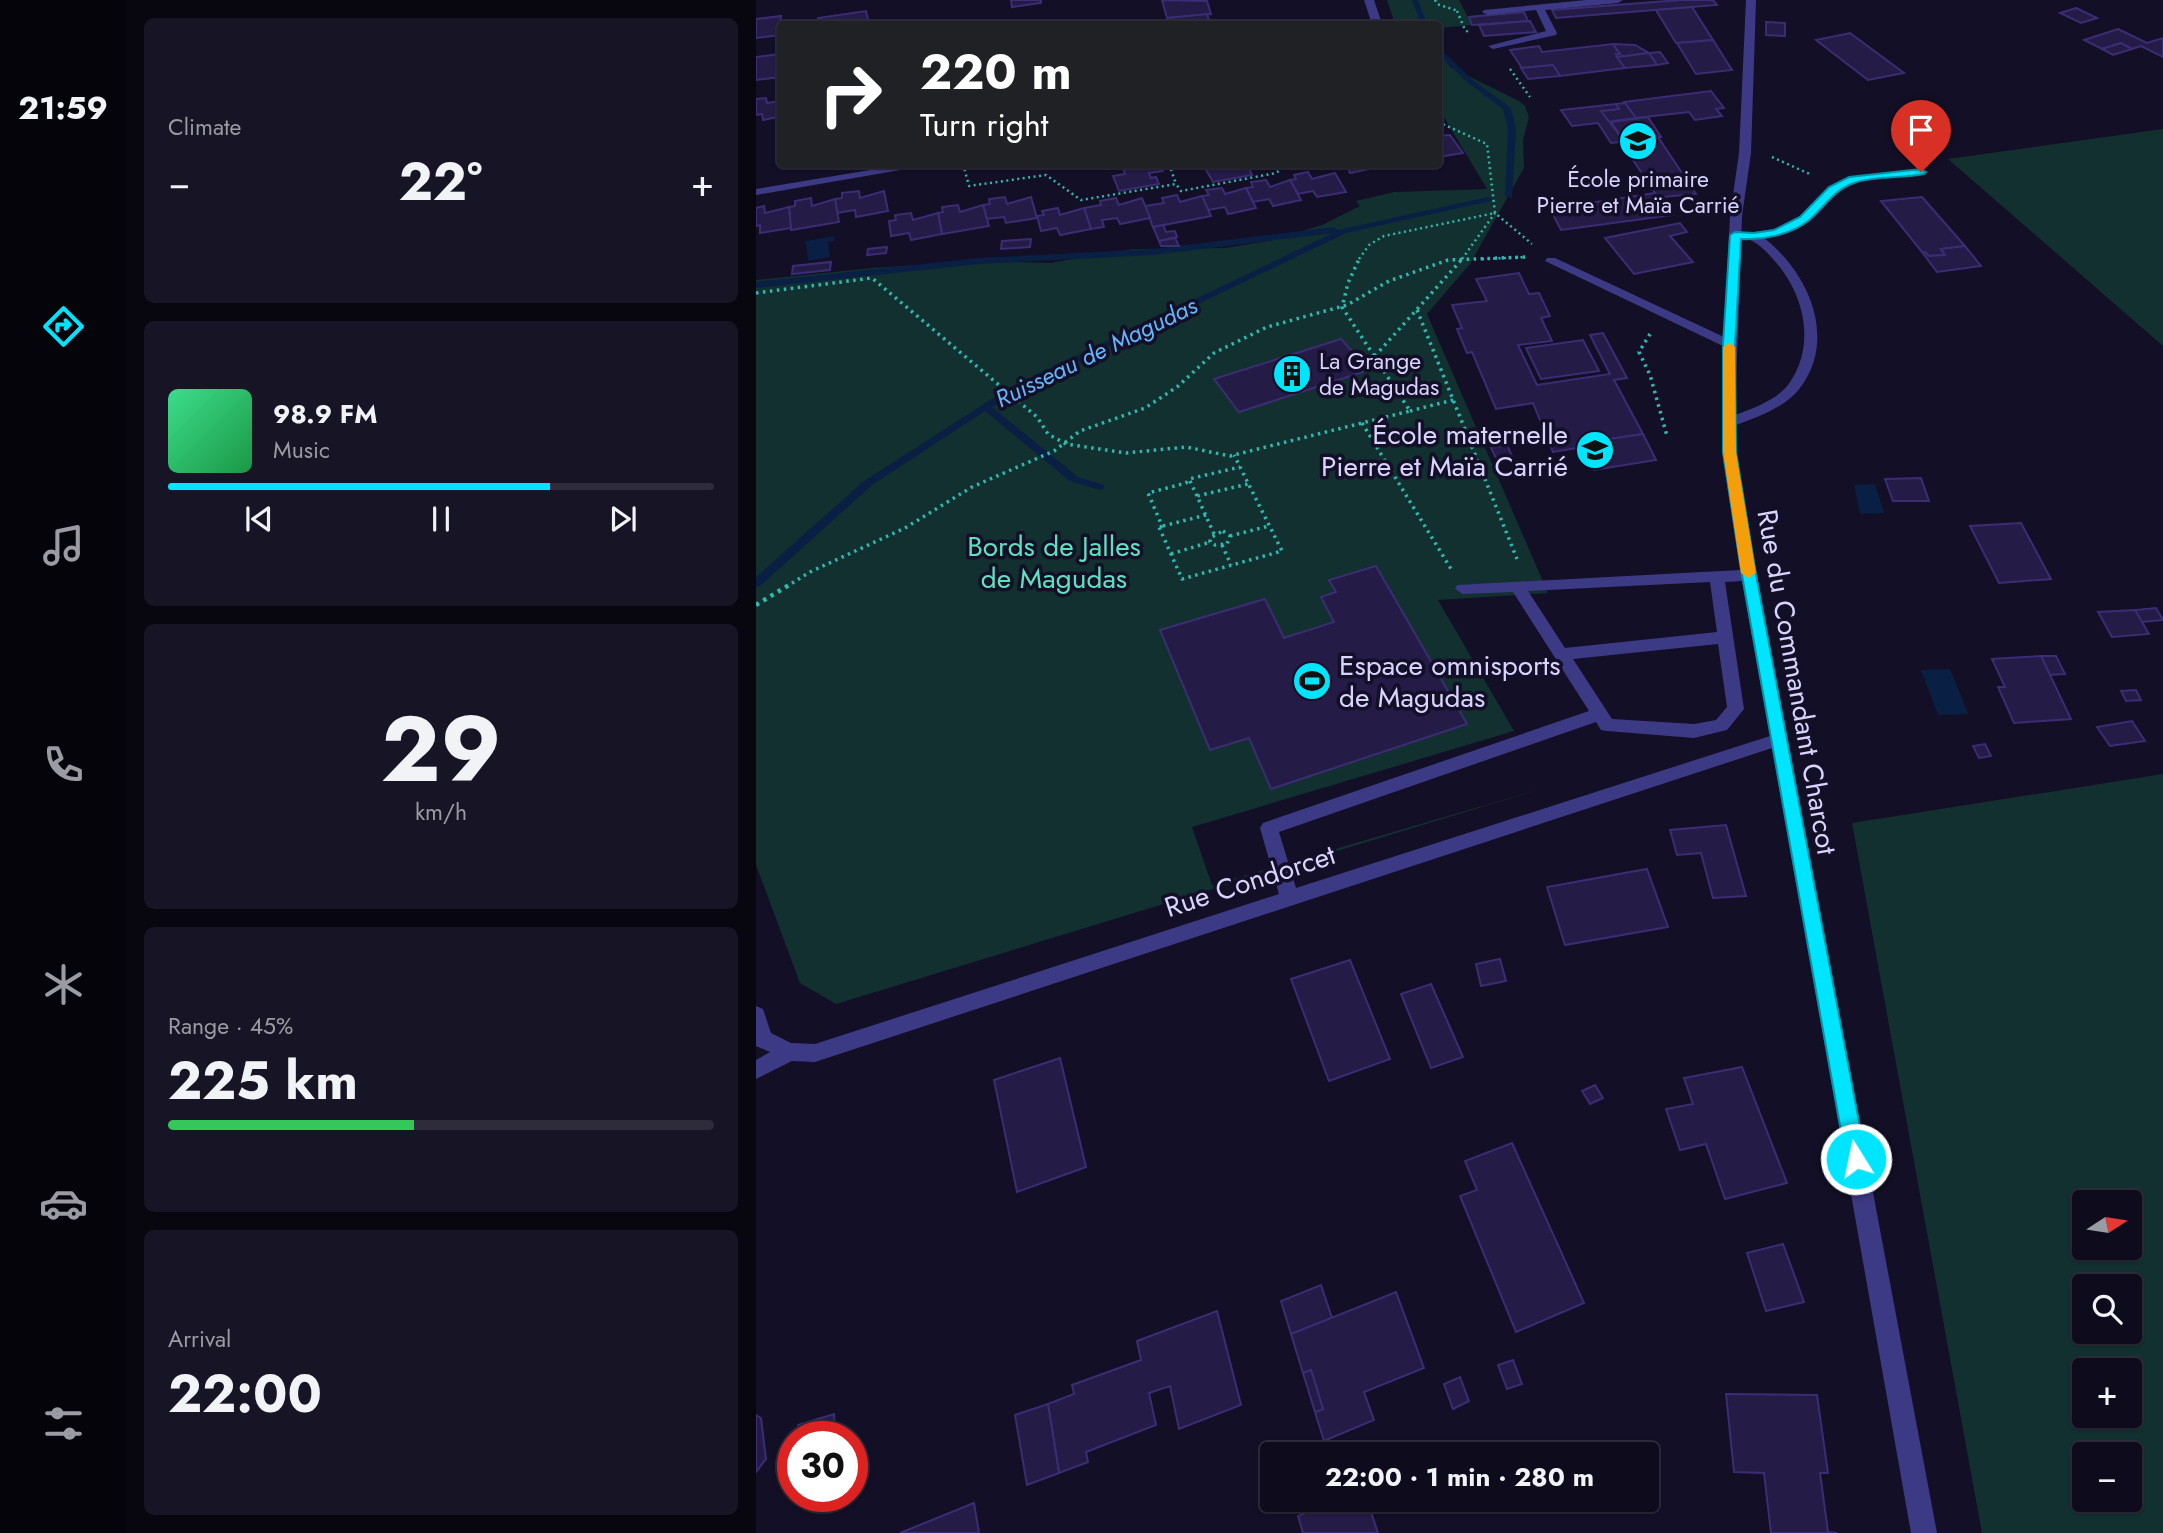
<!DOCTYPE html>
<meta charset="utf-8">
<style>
:root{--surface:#0e0b1c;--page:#171425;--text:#f1f3f6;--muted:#9b9ba3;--line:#2e2b3b;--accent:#00e5ff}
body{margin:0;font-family:Jost,sans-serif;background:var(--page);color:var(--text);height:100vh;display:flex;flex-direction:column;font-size:26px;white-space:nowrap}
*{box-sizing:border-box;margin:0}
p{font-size:23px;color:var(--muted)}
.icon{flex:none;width:38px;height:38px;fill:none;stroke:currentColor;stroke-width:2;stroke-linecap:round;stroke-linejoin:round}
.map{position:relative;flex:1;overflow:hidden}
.side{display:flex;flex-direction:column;gap:18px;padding:18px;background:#08060f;width:630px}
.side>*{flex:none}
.guide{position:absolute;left:21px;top:21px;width:665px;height:147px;border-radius:7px;box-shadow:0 2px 5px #0004,0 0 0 2px var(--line);background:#202124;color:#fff;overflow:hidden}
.needle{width:46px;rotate:78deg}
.tools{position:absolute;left:1316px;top:1190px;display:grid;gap:14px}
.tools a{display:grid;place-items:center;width:70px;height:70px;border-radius:7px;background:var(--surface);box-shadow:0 2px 5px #0004,0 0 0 2px var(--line);font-size:35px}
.speed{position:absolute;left:21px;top:1421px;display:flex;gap:14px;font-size:35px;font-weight:700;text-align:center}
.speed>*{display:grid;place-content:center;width:91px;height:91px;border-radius:50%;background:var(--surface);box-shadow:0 2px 5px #0004,0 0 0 2px var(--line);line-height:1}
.speed .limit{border:10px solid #d22;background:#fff;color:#111}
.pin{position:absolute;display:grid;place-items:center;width:60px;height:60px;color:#fff;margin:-72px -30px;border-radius:50% 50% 50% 0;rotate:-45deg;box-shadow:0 0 7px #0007}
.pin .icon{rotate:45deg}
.me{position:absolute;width:77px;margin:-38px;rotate:350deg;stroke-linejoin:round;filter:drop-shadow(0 0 5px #0008)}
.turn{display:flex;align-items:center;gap:24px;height:147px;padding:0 28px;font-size:32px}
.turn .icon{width:91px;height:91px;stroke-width:2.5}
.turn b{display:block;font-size:49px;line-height:60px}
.big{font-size:52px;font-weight:700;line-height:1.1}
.side .card{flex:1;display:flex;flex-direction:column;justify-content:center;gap:10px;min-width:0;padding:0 24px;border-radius:10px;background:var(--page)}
.side .dial{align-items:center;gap:0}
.dial b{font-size:91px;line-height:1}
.song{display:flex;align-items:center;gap:21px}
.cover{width:84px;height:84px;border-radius:10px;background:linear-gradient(135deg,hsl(150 70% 55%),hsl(140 70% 35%))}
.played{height:7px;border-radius:4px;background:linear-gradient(90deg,var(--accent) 70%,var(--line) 70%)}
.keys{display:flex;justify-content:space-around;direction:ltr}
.heat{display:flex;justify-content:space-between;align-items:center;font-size:38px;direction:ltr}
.charge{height:10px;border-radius:5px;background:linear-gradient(90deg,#34c759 45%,var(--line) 0)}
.trip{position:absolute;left:504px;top:1442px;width:399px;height:70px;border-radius:7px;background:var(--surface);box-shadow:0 2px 5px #0004,0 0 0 2px var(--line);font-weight:700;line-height:70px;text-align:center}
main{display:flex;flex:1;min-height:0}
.menu{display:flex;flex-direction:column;width:126px;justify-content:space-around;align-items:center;background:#06040b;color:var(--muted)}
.menu .icon{width:49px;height:49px}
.menu .current{color:var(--accent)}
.menu b{font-size:32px;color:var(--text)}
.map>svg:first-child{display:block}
.green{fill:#12302f;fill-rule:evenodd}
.water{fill:#0a1f44}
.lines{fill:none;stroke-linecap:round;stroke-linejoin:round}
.stream{fill:#0a1f44;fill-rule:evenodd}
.building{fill:#241b47;stroke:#3b2d73;stroke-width:2}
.path-far2{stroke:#2fb8b0;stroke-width:2.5;stroke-dasharray:2 3.5;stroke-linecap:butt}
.path-far1{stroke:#2fb8b0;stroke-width:3.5;stroke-dasharray:2.5 4.5;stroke-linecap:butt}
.path{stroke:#2fb8b0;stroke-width:4.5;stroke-dasharray:3.5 5;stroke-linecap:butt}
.minor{fill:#3d3a85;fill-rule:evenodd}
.route{fill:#00e5ff;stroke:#0095a6;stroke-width:2}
.slow{fill:#f59e0b}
.labels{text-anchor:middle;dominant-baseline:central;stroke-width:7;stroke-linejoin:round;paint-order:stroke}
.far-poi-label{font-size:23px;fill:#d9d4ff;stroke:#130f26}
.far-water-label{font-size:24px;font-style:italic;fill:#62b6ff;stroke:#130f26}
.poi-label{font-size:28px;fill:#d9d4ff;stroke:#130f26;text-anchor:end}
.park-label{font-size:28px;fill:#5fe0c0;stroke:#130f26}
.street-label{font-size:28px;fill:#d9d4ff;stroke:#130f26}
</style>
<main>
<nav class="menu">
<b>21:59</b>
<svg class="icon current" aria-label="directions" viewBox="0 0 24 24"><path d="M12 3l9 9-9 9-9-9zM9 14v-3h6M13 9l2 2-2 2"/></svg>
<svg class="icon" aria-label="music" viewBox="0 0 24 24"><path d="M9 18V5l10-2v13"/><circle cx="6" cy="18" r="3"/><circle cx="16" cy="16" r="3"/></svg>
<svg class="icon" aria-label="phone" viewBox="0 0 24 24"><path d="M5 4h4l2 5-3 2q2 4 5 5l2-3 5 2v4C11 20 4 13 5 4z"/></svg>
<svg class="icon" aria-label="climate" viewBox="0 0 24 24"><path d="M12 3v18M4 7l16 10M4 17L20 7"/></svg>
<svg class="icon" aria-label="car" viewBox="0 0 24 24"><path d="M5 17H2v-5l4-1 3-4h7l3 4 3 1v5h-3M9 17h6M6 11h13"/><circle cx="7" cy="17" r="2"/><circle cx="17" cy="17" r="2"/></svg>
<svg class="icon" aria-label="filters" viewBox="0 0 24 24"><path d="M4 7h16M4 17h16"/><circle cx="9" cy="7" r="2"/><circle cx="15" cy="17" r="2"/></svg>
</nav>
<section class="side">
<div class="card"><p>Climate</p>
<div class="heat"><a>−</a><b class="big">22°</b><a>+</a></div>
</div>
<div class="card">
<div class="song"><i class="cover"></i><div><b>98.9 FM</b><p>Music</p></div></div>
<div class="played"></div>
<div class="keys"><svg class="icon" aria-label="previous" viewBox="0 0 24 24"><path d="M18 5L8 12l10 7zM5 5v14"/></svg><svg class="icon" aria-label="pause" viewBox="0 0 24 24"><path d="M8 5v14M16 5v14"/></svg><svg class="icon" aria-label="next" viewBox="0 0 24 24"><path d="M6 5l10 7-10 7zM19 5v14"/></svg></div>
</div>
<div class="card dial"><b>29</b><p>km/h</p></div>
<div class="card"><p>Range · 45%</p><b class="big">225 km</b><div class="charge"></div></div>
<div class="card"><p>Arrival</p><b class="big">22:00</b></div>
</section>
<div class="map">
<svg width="1407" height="1533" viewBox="0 0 1407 1533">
<rect width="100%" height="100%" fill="#130f26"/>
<g class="green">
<polygon points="631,0 703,0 716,25 683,28 682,24 639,24"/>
<polygon points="683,48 694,67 763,101 769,106 773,117 767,140 768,168 714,264 671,314 792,593 682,600 758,731 436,827 456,885 788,788 80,1004 44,983 0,865 0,280 116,268 223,261 294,263 377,249 469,248 517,240 566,225 604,206 600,201 638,192 731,189 683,109"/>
<polygon points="1407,129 1407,346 1192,159"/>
<path d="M 1407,774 L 1407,1533 L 1226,1533 L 1096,823 ZM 1374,1202 L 1374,1248 L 1328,1248 L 1328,1202 ZM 1374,1286 L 1374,1332 L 1328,1332 L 1328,1286 ZM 1374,1370 L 1374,1416 L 1328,1416 L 1328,1370 ZM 1374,1454 L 1374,1500 L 1328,1500 L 1328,1454 Z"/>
</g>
<g class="water">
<polygon points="78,236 78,241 72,242 74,257 52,261 50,241"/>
<polygon points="1119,484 1128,513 1104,514 1098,485"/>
<polygon points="1194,669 1212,713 1212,714 1182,715 1165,670"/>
</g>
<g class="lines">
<g class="stream">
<polygon points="656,0 662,0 671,24 665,24"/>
<polygon points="682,47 717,80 755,108 760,129 756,198 749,196 752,129 747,109 712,83 682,54"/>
<polygon points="732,197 736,199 735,201 590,233 257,393 236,407 322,477 348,485 348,489 344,490 314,481 229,411 116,485 4,586 0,587 0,577 108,481 251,389 577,233 397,255 223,264 0,288 0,282 223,258 397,249 578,227 582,230"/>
</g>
</g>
<g class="building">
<polygon points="255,0 285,0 285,3 256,7"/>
<polygon points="406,0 451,1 455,14 411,18"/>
<polygon points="924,0 957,0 961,5 800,18 796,10"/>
<polygon points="936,7 957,40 920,43 900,10"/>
<polygon points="1320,8 1341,18 1325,23 1304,13"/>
<polygon points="110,11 113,24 63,24 62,18"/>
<polygon points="768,12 772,21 716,25 713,17"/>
<polygon points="451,14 453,20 413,24 412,18"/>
<polygon points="25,16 24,35 0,38 0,19"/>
<polygon points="774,21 780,32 728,36 723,25"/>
<polygon points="1010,22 1029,23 1029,36 1010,35"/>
<polygon points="1362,29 1391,43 1407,38 1407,57 1385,46 1376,49 1365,43 1346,49 1328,40"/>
<polygon points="1094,33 1148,73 1112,80 1060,40"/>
<polygon points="957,40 976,70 940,74 921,43"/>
<polygon points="1365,43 1376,49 1357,55 1346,49"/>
<polygon points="857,44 864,54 860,54 869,68 804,76 797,65 766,68 754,50 783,46 786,52"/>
<polygon points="857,44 879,45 893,53 861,57 860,54 864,54"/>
<polygon points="904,52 912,63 901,65 893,53"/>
<polygon points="893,53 901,65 869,68 861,57"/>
<polygon points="24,54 24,77 0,80 0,57"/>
<polygon points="797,65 804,76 772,79 765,68"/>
<polygon points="955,91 968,108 960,109 966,116 939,120 933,112 880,118 868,102"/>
<polygon points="10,98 11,103 24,101 22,117 7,120 6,114 0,115 0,99"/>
<polygon points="869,103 880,118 851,122 845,111 863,109 860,104"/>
<polygon points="860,104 863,109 845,111 868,141 902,137 940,194 906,197 917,215 805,230 794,209 899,193 865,142 855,143 842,123 816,126 805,110"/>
<polygon points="892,117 905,137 868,141 855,122"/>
<polygon points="694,135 707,153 682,157 682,136"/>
<polygon points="377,164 405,164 407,171 393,173 395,178 400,177 403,184 363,191 357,176 369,174 367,167"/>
<polygon points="486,164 488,169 493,168 496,175 457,182 449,168"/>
<polygon points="573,164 622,164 623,167 594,173 591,166 576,169"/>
<polygon points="552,172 556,179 579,173 590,192 561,197 557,191 542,194 534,180 540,179 538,175"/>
<polygon points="510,180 514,187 534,180 545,200 517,206 513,199 497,202 490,188 497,187 495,182"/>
<polygon points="466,188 469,194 490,188 500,208 472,214 469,207 452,210 446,196 453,195 450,190"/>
<polygon points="103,191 104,198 128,191 132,211 100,217 99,210 81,213 79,199 86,198 86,193"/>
<polygon points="421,195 424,202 446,196 455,216 397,227 389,206 408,203 406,198"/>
<polygon points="249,197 251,204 275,197 281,218 250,223 248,217 231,219 227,205 234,204 233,199"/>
<polygon points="1166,197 1209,246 1185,249 1189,255 1173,256 1169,252 1166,252 1125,201"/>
<polygon points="55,198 56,206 79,199 83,222 35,230 33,207 39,206 39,201"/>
<polygon points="360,198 363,205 386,198 394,218 364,224 361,218 346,220 348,227 335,229 328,208 345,205 344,201"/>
<polygon points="202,205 204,212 227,205 233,226 186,234 182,213 187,212 186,207"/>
<polygon points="8,206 9,213 33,207 35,228 4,233 4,225 0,226 0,208"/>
<polygon points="302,208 304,215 328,208 335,229 304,235 301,228 285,231 281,216 288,215 286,211"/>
<polygon points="155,213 157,220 182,213 186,234 155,240 153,233 135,236 133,221 140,220 139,215"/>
<polygon points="924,223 931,232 914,236 937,262 878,274 849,238"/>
<polygon points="407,225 410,232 419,231 421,237 403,241 397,227"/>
<polygon points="419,238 423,246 405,246 403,241"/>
<polygon points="275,239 274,247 245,249 246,241"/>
<polygon points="1209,246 1225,266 1181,272 1166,252 1169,252 1173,256 1189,255 1185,249"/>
<polygon points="131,247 130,253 111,255 112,249"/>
<polygon points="75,262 74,270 36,274 37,266"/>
<polygon points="763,273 773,294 783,293 794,316 785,318 796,341 762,345 781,385 854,374 834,335 847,333 871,378 858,380 887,434 826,443 827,447 797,452 777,403 740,409 716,352 711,353 701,329 706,328 696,305 731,301 720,279"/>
<polygon points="585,339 613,370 483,412 458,379"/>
<polygon points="827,340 843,371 785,379 770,348"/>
<polygon points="887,434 900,460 838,470 826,443"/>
<polygon points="751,445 756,456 740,458 735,448"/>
<polygon points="1165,478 1173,501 1137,501 1129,479"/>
<polygon points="1265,523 1295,579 1243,583 1214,526"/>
<polygon points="620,566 711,724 515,789 493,738 454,750 404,630 509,599 528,638 578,622 565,597 580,592 573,580"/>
<polygon points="1400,608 1407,620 1385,622 1379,610"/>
<polygon points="1379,610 1393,634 1356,637 1342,612"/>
<polygon points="1285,656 1300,656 1309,674 1293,675"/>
<polygon points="1285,656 1315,719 1258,723 1242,687 1249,687 1236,659"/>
<polygon points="1380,690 1385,700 1370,701 1365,691"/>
<polygon points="1376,721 1389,741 1354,746 1341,727"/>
<polygon points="1229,744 1235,756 1223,758 1217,746"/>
<polygon points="970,825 990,896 957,898 945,853 921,855 914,830"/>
<polygon points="891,869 912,927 809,945 791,887"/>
<polygon points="744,959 750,981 725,986 720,964"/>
<polygon points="594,960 634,1059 573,1081 535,979"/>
<polygon points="675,984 707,1057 675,1068 645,994"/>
<polygon points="304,1058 330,1167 261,1192 238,1080"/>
<polygon points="986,1067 1031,1183 969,1199 950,1144 924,1150 910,1109 937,1104 928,1078"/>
<polygon points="839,1085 847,1098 834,1104 826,1091"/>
<polygon points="756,1143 828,1303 760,1332 704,1196 721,1190 709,1161"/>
<polygon points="1027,1244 1048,1302 1010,1311 991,1253"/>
<polygon points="565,1285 576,1318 535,1334 525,1301"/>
<polygon points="640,1292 668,1368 608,1392 618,1420 568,1441 559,1412 567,1409 555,1370 547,1373 535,1334"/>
<polygon points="461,1311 485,1405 423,1429 414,1386 393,1393 400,1425 330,1452 332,1462 303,1473 292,1404 318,1394 316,1385 385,1360 381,1341"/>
<polygon points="757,1360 766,1384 751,1389 742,1365"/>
<polygon points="555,1370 567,1409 559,1412 547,1373"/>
<polygon points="704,1377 713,1401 697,1409 688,1384"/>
<polygon points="970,1394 1061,1395 1072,1473 1064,1473 1072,1532 1081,1533 1015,1533 1008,1473 978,1472"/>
<polygon points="292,1404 303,1473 271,1485 259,1415"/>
<polygon points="78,1414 79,1437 43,1437 42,1425"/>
<polygon points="0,1415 5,1418 10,1459 0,1472"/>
<polygon points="581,1500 611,1500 622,1533 547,1533 542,1516"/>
<polygon points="218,1503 223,1533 144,1533"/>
</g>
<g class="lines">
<g class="path-far2">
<polyline points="679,0 681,4 702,11"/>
<polyline points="701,11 709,30 714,33"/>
<polyline points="754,69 774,97"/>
<polyline points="682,122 731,144 739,213 776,244"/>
<polyline points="1016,157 1056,175"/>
<polyline points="207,164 213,186 290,175 325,200 420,184 425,191 520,173 532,164"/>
<polyline points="413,164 420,184"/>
<polyline points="603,259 613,245 628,236 739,213"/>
<polyline points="706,259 739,213"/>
<polyline points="726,259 770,257"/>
</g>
<g class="path-far1">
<polyline points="0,293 116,278 281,417 292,434 310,444 370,453 430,447 474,456 654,411 586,307 592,283 604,257"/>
<polyline points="661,310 761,559"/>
<polyline points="894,334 883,352 894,375 911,436"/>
<polyline points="619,356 708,257"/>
<polyline points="654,411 697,400"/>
<polyline points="606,423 695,569"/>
<polyline points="441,496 433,479 484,467"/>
<polyline points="450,515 403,527 426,579 526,551 478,455"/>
<polyline points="404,527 406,526 392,493 430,483 433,479"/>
<polygon points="467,531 474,536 471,544 459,545 454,542 454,538"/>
<polyline points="458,534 441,496 492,484"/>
<polyline points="474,536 513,526"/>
<polyline points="466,545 475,565"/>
<polyline points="415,554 454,542"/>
<polyline points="30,587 54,572 149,528 216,487 298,451 324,431 389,408 421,387 458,353 511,327 591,305 633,281 692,260 770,257"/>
</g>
<polyline class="path" points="0,605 33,585"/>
<g class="minor">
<polygon points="608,0 618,0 626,24 616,24"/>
<polygon points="830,0 867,0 862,3 789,10 801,33 800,35 737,49 732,46 790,31 780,10 731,15 726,12 728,10"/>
<path d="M 990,0 L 1000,0 L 995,153 L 986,216 L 979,415 C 998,408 1023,399 1034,382 C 1061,342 1047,291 1016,258 C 1009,250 1001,242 991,239 L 991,233 L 1018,229 L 1044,216 L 1073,187 L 1093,177 L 1165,169 L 1171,172 L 1165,175 L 1100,182 L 1081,191 L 1052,222 L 1025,235 L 1008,238 C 1052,272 1082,338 1044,388 C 1030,407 1002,417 980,425 L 980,452 L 1001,575 L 1181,1533 L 1155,1533 L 1016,748 L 59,1062 L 36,1061 L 0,1079 L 0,1060 L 14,1052 L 0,1046 L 0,1006 L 7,1009 L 15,1033 L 35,1043 L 59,1044 L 523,894 L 504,828 L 507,823 L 833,711 L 757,592 L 707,594 L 699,589 L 701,585 L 984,570 L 966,452 L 967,346 L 789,261 L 791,258 L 799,258 L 968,337 L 974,216 L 983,153 ZM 986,581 L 1014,736 L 540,888 L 523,832 L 840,722 L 845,730 L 851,731 L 938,738 L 971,730 L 988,709 L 969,582 ZM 954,582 L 961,632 L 809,648 L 772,591 ZM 962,644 L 971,707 L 960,720 L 938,724 L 856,719 L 817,659 Z"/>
<polygon points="150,164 179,164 0,195 0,189"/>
</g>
</g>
<path class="route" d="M 1165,169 L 1170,172 L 1168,174 C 1146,179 1119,175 1098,183 C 1077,190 1068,208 1052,221 C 1034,235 1007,240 985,239 L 979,344 L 980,452 L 1000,575 L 1110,1159 L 1107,1166 L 1100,1168 L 1093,1166 L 1090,1159 L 986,575 L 967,452 L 967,344 L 974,235 L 979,232 L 998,233 L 1018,230 L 1044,217 L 1073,187 L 1093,177 Z"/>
<polygon class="slow" points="973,343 979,347 980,452 1000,573 992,578 985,573 967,452 967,347"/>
<defs>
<symbol id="school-disc" viewBox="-11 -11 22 22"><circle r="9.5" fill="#00e5ff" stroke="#130f26"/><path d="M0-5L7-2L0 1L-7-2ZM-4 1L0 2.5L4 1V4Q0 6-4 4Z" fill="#111"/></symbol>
<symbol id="building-disc" viewBox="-11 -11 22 22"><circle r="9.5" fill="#00e5ff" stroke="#130f26"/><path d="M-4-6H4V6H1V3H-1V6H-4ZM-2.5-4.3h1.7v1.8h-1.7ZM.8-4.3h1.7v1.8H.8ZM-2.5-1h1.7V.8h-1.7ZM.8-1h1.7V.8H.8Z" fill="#111"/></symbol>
<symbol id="stadium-disc" viewBox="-11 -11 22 22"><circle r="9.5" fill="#00e5ff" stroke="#130f26"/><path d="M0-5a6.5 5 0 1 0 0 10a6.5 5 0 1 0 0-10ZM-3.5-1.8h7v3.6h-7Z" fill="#111"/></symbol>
</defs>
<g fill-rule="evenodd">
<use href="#school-disc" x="860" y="119" width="44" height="44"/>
<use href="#building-disc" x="514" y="352" width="44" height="44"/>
<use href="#school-disc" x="817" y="428" width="44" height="44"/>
<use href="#stadium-disc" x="534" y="659" width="44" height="44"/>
</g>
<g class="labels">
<g class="far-poi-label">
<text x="882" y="179">École primaire<tspan x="882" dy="26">Pierre et Maïa Carrié</tspan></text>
<text x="563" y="361" text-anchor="start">La Grange<tspan x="563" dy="26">de Magudas</tspan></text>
</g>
<g class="far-water-label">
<text transform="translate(340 352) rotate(-26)">Ruisseau de Magudas</text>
</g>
<g class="poi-label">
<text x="812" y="434">École maternelle<tspan x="812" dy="32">Pierre et Maïa Carrié</tspan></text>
<text x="583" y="665" text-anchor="start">Espace omnisports<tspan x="583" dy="32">de Magudas</tspan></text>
</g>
<g class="park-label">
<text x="298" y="546">Bords de Jalles<tspan x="298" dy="32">de Magudas</tspan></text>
</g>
<g class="street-label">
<text transform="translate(1041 682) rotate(80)">Rue du Commandant Charcot</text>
<text transform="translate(494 881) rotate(-18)">Rue Condorcet</text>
</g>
</g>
</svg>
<div class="tools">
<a><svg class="needle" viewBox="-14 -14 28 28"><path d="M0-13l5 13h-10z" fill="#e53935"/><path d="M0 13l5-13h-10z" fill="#9b9ba3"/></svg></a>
<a><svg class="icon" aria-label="search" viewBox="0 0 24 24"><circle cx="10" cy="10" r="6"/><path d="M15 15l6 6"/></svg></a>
<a>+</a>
<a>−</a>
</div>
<div class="speed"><div class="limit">30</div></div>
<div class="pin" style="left:1165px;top:172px;background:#d93025"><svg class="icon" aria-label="arrive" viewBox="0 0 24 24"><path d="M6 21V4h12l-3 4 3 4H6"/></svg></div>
<svg class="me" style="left:1100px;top:1159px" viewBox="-20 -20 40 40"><circle r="17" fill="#00e5ff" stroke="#fff" stroke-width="3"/><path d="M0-11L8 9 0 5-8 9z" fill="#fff"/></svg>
<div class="trip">22:00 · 1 min · 280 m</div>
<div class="guide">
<div class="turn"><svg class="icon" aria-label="right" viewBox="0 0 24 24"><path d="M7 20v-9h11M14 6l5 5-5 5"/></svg><div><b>220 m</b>Turn right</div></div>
</div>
</div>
</main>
